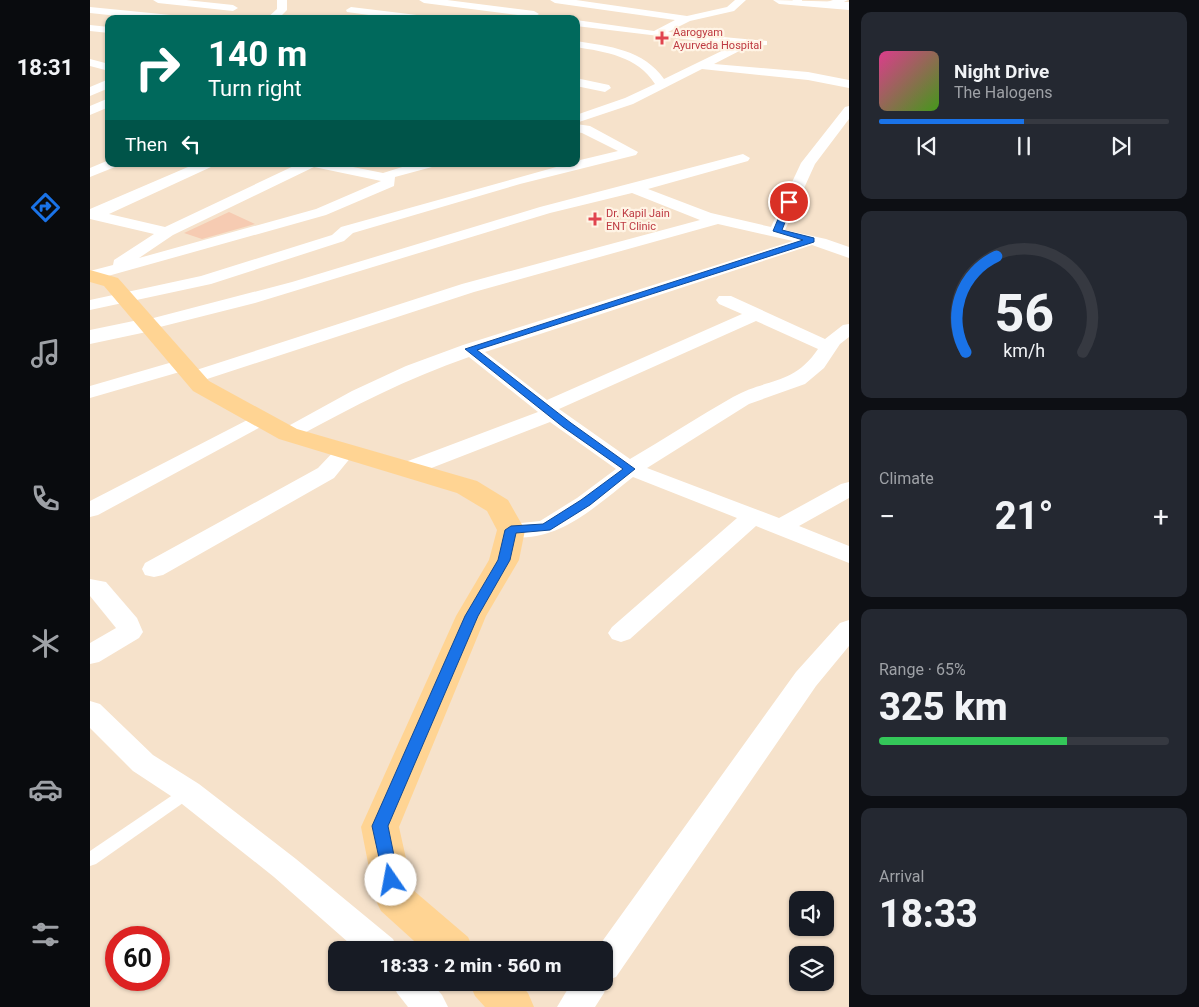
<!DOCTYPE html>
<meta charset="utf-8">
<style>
:root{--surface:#171b24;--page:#242831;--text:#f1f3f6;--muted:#9ea1a6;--line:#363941;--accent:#1a73e8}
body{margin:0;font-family:Roboto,sans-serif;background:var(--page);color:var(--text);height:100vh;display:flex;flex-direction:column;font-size:19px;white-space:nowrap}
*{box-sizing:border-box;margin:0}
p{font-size:16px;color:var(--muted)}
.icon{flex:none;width:28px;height:28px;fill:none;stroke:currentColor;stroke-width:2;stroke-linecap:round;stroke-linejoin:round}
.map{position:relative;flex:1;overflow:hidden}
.drawer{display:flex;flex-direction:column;gap:12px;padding:12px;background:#0d0f14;width:350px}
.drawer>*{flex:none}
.banner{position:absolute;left:15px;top:15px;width:475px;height:152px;border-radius:10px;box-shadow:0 1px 4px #0004;background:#00695c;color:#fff;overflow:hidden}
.buttons{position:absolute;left:699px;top:891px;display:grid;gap:10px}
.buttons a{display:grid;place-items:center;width:45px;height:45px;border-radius:10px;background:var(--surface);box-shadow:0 1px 4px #0004;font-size:25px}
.speed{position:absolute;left:15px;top:926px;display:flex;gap:10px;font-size:25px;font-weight:700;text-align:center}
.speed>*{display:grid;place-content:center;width:65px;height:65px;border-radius:50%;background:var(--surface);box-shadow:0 1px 4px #0004;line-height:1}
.speed .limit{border:8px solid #d22;background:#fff;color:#111}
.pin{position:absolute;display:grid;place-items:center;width:42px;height:42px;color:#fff;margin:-21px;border:2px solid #fff;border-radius:50%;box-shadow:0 1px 5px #0007}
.me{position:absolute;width:55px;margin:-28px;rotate:348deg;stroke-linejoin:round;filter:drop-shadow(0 0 4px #0008)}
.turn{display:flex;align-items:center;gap:18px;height:105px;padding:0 20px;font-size:22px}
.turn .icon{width:65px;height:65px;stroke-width:2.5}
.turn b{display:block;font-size:35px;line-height:42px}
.then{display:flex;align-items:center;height:48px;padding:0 20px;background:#0003;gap:10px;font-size:19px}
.big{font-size:38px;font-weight:800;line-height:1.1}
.drawer .card{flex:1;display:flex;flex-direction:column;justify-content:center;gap:8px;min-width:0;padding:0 18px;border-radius:10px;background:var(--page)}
.drawer .dial{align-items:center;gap:0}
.dial svg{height:130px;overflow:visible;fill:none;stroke:var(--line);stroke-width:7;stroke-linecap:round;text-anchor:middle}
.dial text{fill:var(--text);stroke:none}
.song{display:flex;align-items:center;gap:15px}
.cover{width:60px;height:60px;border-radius:8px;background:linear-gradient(135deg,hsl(330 70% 55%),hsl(100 70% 35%))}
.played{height:5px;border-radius:2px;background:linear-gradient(90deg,var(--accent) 50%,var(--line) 50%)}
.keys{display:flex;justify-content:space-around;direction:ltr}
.heat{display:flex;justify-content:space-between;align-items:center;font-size:28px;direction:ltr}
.charge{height:8px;border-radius:4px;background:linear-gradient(90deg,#34c759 65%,var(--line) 0)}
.trip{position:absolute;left:238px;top:941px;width:285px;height:50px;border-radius:10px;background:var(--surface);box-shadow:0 1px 4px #0004;font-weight:800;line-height:50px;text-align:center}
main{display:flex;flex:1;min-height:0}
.dock{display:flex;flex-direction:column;width:90px;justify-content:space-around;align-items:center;background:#090b0e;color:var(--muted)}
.dock .icon{width:35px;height:35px}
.dock .current{color:var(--accent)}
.dock b{font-size:22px;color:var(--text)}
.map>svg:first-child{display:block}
.residential{fill:#f6e2cb;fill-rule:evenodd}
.building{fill:#f6cbb2}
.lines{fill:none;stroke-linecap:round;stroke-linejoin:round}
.service{fill:#fff;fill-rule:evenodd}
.minor{fill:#fff;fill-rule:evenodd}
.tertiary{fill:#fff;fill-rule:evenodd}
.primary{fill:#ffd493;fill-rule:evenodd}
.route{fill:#1a73e8;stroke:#114b97}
.health-dot{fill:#e0444e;stroke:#fff4e5;stroke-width:2}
.labels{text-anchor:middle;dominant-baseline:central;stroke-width:4.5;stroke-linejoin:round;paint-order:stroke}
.far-health-label{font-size:11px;fill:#be3a42;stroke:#fff4e5;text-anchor:start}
</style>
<main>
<nav class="dock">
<b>18:31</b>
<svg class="icon current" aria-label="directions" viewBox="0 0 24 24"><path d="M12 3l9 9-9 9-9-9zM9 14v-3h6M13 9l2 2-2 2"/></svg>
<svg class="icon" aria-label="music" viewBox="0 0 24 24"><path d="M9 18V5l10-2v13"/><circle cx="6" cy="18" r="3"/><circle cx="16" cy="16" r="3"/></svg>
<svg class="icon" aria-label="phone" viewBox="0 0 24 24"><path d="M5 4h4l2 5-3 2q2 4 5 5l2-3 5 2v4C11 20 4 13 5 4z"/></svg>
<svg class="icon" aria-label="climate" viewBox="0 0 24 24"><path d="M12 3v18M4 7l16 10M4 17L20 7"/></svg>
<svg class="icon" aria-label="car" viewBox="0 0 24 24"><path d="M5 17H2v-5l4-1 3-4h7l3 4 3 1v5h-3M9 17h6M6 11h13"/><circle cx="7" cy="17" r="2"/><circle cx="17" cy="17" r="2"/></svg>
<svg class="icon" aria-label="filters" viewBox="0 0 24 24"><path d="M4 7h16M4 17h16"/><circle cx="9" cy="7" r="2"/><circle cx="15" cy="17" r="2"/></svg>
</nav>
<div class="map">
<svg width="759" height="1007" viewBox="0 0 759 1007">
<rect width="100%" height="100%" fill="#fef0dd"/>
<path class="residential" d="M 0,0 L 759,0 L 759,1007 L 0,1007 ZM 19,19 L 486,19 L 486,164 L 19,164 ZM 708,900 L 735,900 L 735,928 L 708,928 ZM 26,938 L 69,938 L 69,980 L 26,980 ZM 246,950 L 514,950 L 514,982 L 246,982 ZM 708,955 L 735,955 L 735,982 L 708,982 Z"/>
<polygon class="building" points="139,212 165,224 112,239 94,233"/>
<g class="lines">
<polygon class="service" points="98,786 103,788 105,792 103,796 6,864 0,866 0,851 93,788"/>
<g class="minor">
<polygon points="63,0 96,0 143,5 148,8 143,11 68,3"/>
<polygon points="187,0 197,0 197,10 188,19 176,19 187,9"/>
<polygon points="329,0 357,0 444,11 449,14 444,17 334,3"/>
<path d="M 460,0 L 486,0 L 597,16 L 637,7 L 645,0 L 656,0 L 644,11 L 600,21 L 578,32 L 677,41 L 677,45 L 659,46 L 624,64 L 718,72 L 759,80 L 759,88 L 718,80 L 612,69 L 543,104 L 486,123 L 486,115 L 535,98 L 565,84 C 547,56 516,52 486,47 L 486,41 C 519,46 554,50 574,79 L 644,45 L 486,26 L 486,20 L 564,31 L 585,20 L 465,3 Z"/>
<polygon points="702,0 712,0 712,1 707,4"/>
<polygon points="743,0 758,0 745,6 737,6 737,2"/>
<polygon points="0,7 91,16 96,19 57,19 0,13"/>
<polygon points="261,7 335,16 340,19 308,19 257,12 256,10"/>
<polygon points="0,25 19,27 19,33 0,31"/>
<polygon points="0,59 19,64 19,71 0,66"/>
<polygon points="486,78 519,85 521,88 515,92 486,86"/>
<polygon points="19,79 19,88 0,96 0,87"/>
<polygon points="19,98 19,107 0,115 0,106"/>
<path d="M 759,106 L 759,119 L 725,164 L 695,230 L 736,239 L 759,247 L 759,258 L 722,245 L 395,352 L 457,400 L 652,314 L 629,304 L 626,300 L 629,296 L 641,296 L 735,339 L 753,325 L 759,324 L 759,337 L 750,344 L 734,368 L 715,384 L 659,404 L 557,468 L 689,518 L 751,484 L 759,482 L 759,498 L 709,526 L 759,546 L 759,563 L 666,526 L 540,639 L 531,642 L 522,639 L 518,633 L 522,627 L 647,518 L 543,477 C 506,506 463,548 413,535 L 409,530 L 413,525 L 450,521 L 487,498 L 526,469 L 460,422 L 326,474 L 318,475 L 310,474 L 307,469 L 310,464 L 448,412 L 379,357 C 316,379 264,406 205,438 L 198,440 L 191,438 L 188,434 L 191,430 L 262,391 L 316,366 L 373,345 L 703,241 L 628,224 L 384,292 L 111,381 L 97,381 L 94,377 L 97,373 L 372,284 L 610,220 L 542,193 L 460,213 L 165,303 L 58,330 L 52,329 L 49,325 L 52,321 L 202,282 L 450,207 L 653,154 L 660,158 L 658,161 L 558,189 L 621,213 L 681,227 L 711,163 L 755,107 ZM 666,321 L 728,349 C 703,386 676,378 643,397 C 608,417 574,439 540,459 L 469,409 Z"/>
<polygon points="486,124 500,126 548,152 546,155 430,184 263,233 254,241 121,284 0,310 0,300 111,276 242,235 251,227 477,164 486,164 486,161 528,151 492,133 486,132"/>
<polygon points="19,160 19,164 27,164 25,167 0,177 0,168"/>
<path d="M 105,164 L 123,164 L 121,167 L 19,214 L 75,227 L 208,164 L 248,164 L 293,173 L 322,164 L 344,164 L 342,167 L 305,177 L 304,186 L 236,215 L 0,281 L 0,271 L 23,265 L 24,260 L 64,234 L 0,219 L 0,209 ZM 224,167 L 291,181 L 226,209 L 49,258 L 83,235 Z"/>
<polygon points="93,359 100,361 103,365 100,369 0,398 0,386"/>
<polygon points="171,413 178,415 181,419 178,423 8,515 0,517 0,501"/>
<polygon points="255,445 262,447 266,451 244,478 73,575 64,577 55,575 52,569 55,563 228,468 248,447"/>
<polygon points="0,579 16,582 47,618 53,632 49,638 9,662 0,664 0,643 26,628 0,596"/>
<polygon points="759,620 759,646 726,686 526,977 518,980 514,993 505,1007 467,1007 482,982 514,982 514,950 506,950 706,672 750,623"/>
<polygon points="0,701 10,704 63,755 109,784 206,859 303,939 308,950 267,950 184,877 87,800 43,771 0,728"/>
<polygon points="302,982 341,982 352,995 358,1007 318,1007 307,993"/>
</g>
<g class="tertiary">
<polygon points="683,0 759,2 759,10 689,4"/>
<polygon points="58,318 66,320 69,325 66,330 0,344 0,330"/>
</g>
<g class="primary">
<polygon points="0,270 28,278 119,381 207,429 387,481 418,500 435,530 429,560 396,616 309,827 323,890 378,937 384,950 334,950 291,911 285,899 271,827 366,616 399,560 407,530 397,511 367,493 189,439 103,391 14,286 0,282"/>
<polygon points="379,982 428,982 438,993 444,1007 395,1007 385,996"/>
</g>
</g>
<polygon class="route" points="696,200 703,202 692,230 724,238 724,242 387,350 481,423 545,469 500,505 460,530 426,533 420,560 388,616 298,826 309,880 307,885 301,887 295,885 282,826 375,616 408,560 415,530 421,526 453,524 491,500 533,469 473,427 375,349 713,240 683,231"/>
<g class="health-dot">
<path d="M569.5 30.5h5v5h5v5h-5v5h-5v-5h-5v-5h5z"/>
<path d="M502.5 211.5h5v5h5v5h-5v5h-5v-5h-5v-5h5z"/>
</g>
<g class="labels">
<g class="far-health-label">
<text x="583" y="32">Aarogyam<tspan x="583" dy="13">Ayurveda Hospital</tspan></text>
<text x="516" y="213">Dr. Kapil Jain<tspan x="516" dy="13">ENT Clinic</tspan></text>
</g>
</g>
</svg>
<div class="buttons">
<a><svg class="icon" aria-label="sound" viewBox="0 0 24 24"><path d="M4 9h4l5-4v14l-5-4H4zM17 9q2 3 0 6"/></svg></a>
<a><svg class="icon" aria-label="layers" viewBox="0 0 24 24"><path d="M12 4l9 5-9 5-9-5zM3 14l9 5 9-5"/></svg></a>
</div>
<div class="speed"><div class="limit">60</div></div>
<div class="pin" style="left:699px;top:202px;background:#d93025"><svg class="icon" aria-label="arrive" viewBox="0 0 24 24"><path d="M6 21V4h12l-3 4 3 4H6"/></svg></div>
<svg class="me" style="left:301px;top:880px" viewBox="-20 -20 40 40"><circle r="19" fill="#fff"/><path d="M0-13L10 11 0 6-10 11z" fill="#1a73e8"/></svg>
<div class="trip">18:33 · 2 min · 560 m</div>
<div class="banner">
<div class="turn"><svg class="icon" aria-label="right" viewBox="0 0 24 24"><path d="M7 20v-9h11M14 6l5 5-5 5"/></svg><div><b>140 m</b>Turn right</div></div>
<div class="then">Then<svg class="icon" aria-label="left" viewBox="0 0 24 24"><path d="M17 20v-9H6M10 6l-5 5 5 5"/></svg></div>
</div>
</div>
<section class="drawer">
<div class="card">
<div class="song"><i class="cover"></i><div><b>Night Drive</b><p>The Halogens</p></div></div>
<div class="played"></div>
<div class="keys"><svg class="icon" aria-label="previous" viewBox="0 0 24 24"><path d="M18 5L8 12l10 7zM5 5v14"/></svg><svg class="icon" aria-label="pause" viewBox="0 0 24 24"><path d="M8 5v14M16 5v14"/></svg><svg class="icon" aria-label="next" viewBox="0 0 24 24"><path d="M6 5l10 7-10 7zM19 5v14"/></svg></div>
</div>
<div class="card dial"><svg viewBox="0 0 100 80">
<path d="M14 69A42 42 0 1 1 86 69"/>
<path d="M14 69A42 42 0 0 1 33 10" stroke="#1a73e8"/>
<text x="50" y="56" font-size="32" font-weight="700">56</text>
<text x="50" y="72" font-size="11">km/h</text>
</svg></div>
<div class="card"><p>Climate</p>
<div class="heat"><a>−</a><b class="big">21°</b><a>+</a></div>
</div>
<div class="card"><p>Range · 65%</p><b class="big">325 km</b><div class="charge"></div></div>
<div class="card"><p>Arrival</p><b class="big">18:33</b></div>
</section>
</main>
